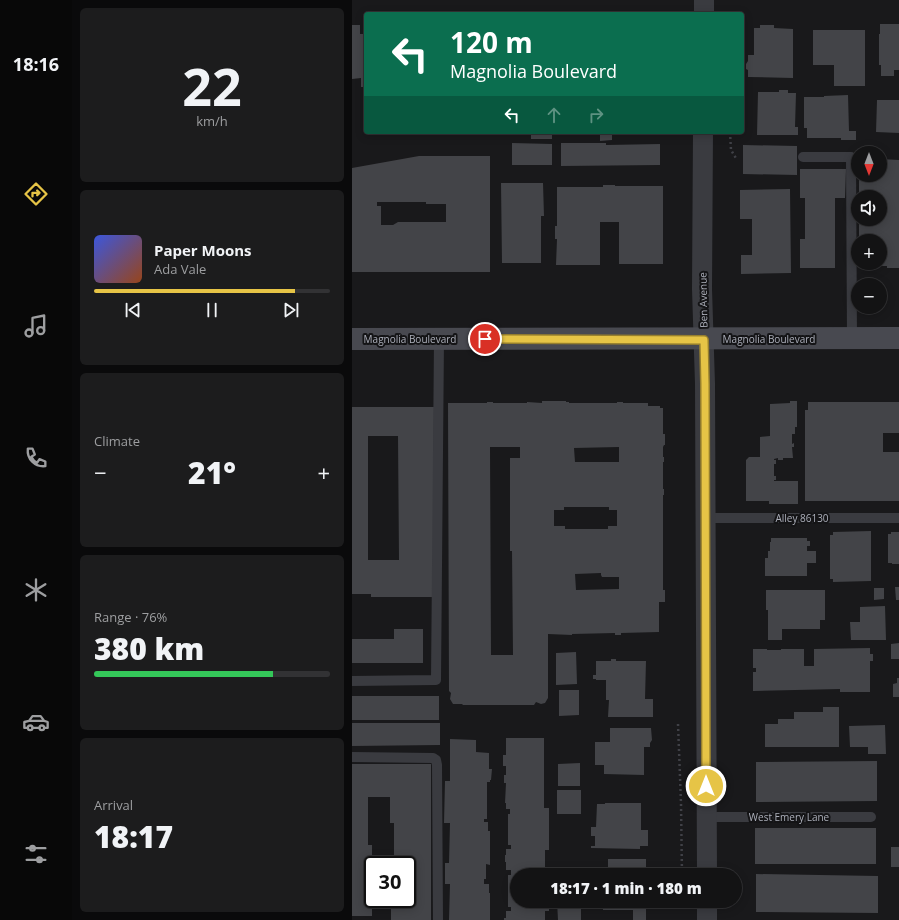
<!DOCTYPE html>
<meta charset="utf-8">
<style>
:root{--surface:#131314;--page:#1c1c1d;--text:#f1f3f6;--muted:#9d9ea0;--line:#323234;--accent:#e6c446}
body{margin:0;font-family:"Open Sans",sans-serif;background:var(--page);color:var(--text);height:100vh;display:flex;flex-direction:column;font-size:15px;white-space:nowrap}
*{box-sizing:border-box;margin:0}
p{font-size:13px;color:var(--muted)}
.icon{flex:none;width:22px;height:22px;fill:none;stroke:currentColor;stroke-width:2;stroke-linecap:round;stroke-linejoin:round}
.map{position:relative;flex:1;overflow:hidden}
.drawer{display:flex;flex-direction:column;gap:8px;padding:8px;background:#0a0a0b;width:280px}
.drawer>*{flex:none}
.top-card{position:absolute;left:12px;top:12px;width:380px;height:122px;border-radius:4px;box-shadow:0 2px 10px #0003,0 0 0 1px var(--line);background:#0b6e4f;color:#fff;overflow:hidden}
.needle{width:26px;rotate:180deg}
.controls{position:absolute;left:499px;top:146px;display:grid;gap:8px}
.controls a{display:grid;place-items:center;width:36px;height:36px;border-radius:50%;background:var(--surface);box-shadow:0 2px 10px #0003,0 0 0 1px var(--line);font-size:20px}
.speed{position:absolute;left:12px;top:856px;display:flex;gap:8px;font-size:20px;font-weight:700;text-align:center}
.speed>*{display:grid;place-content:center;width:52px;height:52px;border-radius:50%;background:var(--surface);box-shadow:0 2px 10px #0003,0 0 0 1px var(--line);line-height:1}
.speed .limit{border:2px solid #111;border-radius:6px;background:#fff;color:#111}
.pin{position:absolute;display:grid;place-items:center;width:34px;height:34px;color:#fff;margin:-17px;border:2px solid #fff;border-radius:50%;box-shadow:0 1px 4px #0007}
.me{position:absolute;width:44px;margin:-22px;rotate:0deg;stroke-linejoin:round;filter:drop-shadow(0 0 3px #0008)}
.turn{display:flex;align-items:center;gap:14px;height:84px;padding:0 20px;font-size:18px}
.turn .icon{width:52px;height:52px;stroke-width:2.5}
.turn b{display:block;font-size:28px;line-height:34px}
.lanes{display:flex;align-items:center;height:38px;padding:0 20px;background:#0003;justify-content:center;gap:20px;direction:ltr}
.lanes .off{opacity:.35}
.big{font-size:30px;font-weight:800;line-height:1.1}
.drawer .widget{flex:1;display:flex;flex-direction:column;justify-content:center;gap:6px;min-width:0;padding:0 14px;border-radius:6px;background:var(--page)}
.drawer .dial{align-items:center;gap:0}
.dial b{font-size:52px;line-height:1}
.song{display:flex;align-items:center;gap:12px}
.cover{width:48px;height:48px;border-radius:6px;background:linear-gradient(135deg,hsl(230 70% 55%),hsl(20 70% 35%))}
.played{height:4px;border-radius:2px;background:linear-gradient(90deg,var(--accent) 85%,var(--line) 85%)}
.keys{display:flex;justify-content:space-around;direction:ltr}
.heat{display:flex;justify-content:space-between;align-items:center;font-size:22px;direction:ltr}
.charge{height:6px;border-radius:3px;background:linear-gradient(90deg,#34c759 76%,var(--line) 0)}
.trip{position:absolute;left:158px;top:868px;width:232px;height:40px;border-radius:20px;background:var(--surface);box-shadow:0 2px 10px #0003,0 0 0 1px var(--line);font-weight:800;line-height:40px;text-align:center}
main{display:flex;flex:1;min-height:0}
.tabs{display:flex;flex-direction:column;width:72px;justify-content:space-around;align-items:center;background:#080808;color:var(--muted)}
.tabs .icon{width:28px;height:28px}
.tabs .current{color:var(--accent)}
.tabs b{font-size:18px;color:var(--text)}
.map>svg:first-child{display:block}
.building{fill:#434448;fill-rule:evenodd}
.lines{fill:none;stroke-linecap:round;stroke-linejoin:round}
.path{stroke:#404147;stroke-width:2.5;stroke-dasharray:2 3;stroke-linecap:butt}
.lane{stroke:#3a3b40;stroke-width:10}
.street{stroke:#3a3b40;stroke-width:20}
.secondary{stroke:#484950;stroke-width:22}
.route-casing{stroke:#967f2e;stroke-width:10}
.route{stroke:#e6c446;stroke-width:7}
.labels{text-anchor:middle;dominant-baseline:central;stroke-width:4;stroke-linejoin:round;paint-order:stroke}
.street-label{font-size:10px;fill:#acafba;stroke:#141416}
</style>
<main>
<nav class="tabs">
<b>18:16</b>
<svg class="icon current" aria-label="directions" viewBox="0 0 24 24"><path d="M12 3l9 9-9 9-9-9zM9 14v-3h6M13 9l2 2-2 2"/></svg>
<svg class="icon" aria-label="music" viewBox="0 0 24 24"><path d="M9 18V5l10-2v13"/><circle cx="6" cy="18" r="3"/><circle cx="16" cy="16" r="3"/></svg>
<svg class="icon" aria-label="phone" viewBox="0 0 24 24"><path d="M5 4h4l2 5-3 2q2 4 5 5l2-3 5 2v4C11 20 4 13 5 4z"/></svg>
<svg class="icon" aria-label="climate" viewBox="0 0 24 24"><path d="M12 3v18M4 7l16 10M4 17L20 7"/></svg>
<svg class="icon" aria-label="car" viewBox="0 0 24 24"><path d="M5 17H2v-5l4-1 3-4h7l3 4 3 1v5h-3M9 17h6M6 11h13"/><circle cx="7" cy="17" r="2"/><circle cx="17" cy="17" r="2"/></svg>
<svg class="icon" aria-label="filters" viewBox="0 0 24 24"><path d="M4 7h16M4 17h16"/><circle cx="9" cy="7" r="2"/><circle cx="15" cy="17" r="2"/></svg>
</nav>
<section class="drawer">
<div class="widget dial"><b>22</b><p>km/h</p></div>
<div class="widget">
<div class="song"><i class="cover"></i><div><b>Paper Moons</b><p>Ada Vale</p></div></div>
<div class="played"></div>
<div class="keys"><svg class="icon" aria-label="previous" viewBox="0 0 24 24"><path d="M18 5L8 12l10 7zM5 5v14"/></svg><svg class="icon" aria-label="pause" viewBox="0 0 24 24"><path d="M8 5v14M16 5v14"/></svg><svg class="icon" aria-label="next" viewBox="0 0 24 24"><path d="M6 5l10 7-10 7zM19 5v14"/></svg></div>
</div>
<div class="widget"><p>Climate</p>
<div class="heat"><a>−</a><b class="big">21°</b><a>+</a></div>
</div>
<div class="widget"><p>Range · 76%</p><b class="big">380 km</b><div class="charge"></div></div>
<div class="widget"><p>Arrival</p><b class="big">18:17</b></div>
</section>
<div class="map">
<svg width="547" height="920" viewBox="0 0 547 920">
<rect width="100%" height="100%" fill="#19191b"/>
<g class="building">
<polygon points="528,24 547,24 547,70 542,70 542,76 529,76 529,65 527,65 527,34 528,34"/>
<polygon points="0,25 8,25 8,34 14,34 14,87 9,87 9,78 0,79"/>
<polygon points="408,25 422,25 422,28 441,29 441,78 396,77 396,70 394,69 394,64 396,61 396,55 402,55 402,28 408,28"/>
<polygon points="461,30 513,30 513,86 482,86 482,65 461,65"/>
<polygon points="427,90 436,90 436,93 444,93 443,127 446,127 446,135 405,135 406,92 427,92"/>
<polygon points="496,95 497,131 504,131 504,140 489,140 489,138 455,138 455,128 452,128 452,97 472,97 472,96"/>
<polygon points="525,100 547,100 547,133 524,132"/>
<rect x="179" y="132" width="21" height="7"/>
<polygon points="248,132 260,132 260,140 248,141"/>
<rect x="262" y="132" width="18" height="3"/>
<polygon points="160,143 200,144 200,165 160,165"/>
<polygon points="209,143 254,143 254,145 308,144 308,165 209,166"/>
<polygon points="391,145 445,146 445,175 391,174"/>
<path d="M 67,156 L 138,156 L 138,272 L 0,272 L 0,168 ZM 25,202 L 74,202 L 74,204 L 94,204 L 94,222 L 46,222 L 41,225 L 29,225 L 29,206 L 25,206 Z"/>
<polygon points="528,159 547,160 547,268 535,268 535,266 527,266 527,268 507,268 507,263 528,263 528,241 507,241 507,219 528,219 528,197 507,197 507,175 528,175"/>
<polygon points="448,169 494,169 493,198 483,198 483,268 448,268 448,239 453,239 453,198 448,198"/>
<polygon points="149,183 191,183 192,216 189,216 189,263 150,263"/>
<polygon points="251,185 263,185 263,186 311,186 311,264 267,264 267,222 248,222 248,265 204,265 205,239 203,239 203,226 205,226 205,187 251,187"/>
<polygon points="438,189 439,273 389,274 389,255 400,255 400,219 388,219 388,190"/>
<path d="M 190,401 L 214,401 L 214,402 L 217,402 L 217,403 L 265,403 L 265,402 L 271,402 L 271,403 L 296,403 L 296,406 L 308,406 L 308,408 L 311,408 L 311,434 L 313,434 L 313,445 L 312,445 L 311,447 L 311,457 L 312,457 L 312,462 L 311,462 L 311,489 L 312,489 L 312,495 L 311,495 L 311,590 L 313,590 L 313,602 L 307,602 L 307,632 L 269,633 L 269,635 L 263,635 L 263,633 L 220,634 L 220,635 L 196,634 L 196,698 L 193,703 L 189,704 L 184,702 L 182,705 L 111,705 L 110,704 L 101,704 L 98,699 L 99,693 L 97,691 L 96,403 L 135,403 L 135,402 L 141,402 L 141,403 L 175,403 L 175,402 L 190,403 ZM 138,447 L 168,447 L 168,458 L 158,458 L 158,551 L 160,551 L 161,655 L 139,655 ZM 267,447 L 267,462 L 223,462 L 222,448 ZM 212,507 L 257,507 L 257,510 L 265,510 L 265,526 L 256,526 L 256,529 L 213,529 L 213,526 L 202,526 L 202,510 L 212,510 ZM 249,573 L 249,575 L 250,577 L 267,577 L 267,589 L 224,590 L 223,574 Z"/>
<polygon points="438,401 445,401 445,427 443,427 443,434 440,434 440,444 442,443 442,447 440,447 441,458 431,458 431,460 426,460 426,458 422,459 422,460 424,460 424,464 422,464 422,476 424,476 424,480 422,480 422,481 446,481 446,504 417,504 417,501 394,501 394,460 397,457 408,457 408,437 418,436 418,404 438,403"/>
<polygon points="456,402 547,402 547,433 531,433 531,452 547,452 547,501 453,501 453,410 456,410"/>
<path d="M 0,407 L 82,407 L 81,597 L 19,597 L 19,594 L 0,594 ZM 16,436 L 46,436 L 47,560 L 16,560 Z"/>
<polygon points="519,531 519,581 481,582 481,579 478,579 478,535 481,535 481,532"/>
<polygon points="539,532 547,532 547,564 540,564 540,563 536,563 536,534 539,534"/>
<polygon points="419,538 455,538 455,541 458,541 458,546 455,546 455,551 464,551 464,563 455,563 455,576 413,576 413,558 416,558 416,551 418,551 418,542 419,542"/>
<polygon points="543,587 547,587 547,600 544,600"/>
<polygon points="522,588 532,588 532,599 522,600"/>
<polygon points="414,590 473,590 473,620 468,620 468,629 430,629 430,640 416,640 416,610 414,610"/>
<polygon points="533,606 534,640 499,640 498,622 508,622 508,607"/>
<polygon points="42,629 71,629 71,663 0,663 0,639 42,639"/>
<polygon points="547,643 547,659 539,659 539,644"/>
<polygon points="518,648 518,654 521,654 521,661 518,661 518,692 488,692 488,689 401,691 401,672 404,672 404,668 401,668 401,649 415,649 415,650 429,650 429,649 452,649 452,666 462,666 462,649"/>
<polygon points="224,652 225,684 204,685 204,653"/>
<polygon points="259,659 264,659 264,661 294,661 293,699 301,699 301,717 256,717 257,700 254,700 254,680 244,680 244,679 241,679 241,675 244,675 244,661 259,661"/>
<polygon points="545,678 547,678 547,697 541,697 541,684 545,683"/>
<polygon points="207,690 227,690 227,715 207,716"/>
<rect x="0" y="696" width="87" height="24"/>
<polygon points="471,707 487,707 487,747 413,747 413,724 426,724 426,719 442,719 442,712 471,712"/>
<polygon points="0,723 88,723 88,745 0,746"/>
<polygon points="533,725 534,754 516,754 516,747 498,747 497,726"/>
<polygon points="258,728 299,728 300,740 298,743 298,747 292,747 292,775 252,774 252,765 243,765 243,742 258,742"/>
<polygon points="154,738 192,738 192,808 197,808 197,850 193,850 193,870 197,870 197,875 165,875 165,901 197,901 197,911 193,911 193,920 152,920 152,918 154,918 154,911 159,911 159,907 156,907 156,875 159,875 159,870 154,870 154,862 153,862 153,855 154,855 154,849 159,849 159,845 156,845 156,814 158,814 158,809 154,809 154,803 153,803 154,783 152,783 152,775 154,775 154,766 151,766 151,755 154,755"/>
<polygon points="98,739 124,740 124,752 137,753 137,769 140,769 139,780 138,780 138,782 135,782 135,819 132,819 132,822 136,822 136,831 138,831 138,865 134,864 134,879 132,879 132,884 137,884 137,893 138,893 138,920 97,920 98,884 93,884 93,863 97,863 98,823 92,823 93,781 98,781"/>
<polygon points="525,761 525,801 404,802 404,762"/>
<polygon points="228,763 228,786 206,786 206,764"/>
<polygon points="0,764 79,764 79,920 39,920 39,899 55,899 55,865 38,865 38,862 42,862 42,823 38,823 38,797 16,797 16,845 20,845 20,916 0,916"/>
<rect x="205" y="790" width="24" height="24"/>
<polygon points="253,803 289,803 289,830 296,830 296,846 288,846 288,849 239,848 239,846 243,846 243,836 239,836 239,827 244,827 245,804 253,804"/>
<rect x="403" y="828" width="121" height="36"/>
<rect x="539" y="847" width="8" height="20"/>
<polygon points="256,859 294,859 294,867 296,869 296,875 256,875"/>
<polygon points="404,874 526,876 526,913 404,912"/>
<polygon points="205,901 229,901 229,920 206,920"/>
<polygon points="251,901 294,901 294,920 281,920 281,910 251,910"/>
</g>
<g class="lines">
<g class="path">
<polyline points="378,132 379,150 385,160"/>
<polyline points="326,724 329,803 330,875"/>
</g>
<g class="lane">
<polyline points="451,157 499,157 500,339"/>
<polyline points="354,518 547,518"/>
<polyline points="0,681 84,680 87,339"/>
<polyline points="0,757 81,758 84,760 85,765 86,920"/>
<polyline points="355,817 519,817"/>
</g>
<g class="street">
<polyline points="352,14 352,0"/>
<polyline points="351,132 350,289 353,384 355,875"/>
<polyline points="355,901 355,920"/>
</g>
<path class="secondary" d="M 0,339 C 182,338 365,339 547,338"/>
</g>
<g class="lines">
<defs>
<polyline id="route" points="133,339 352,340 353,384 354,786"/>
</defs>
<use href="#route" class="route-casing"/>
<use href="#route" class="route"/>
</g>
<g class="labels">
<g class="street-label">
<text transform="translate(351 300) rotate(-91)">Ben Avenue</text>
<text x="58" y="339">Magnolia Boulevard</text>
<text x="417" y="339">Magnolia Boulevard</text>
<text x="450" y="518">Alley 86130</text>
<text x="437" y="817">West Emery Lane</text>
</g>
</g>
</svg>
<div class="controls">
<a><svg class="needle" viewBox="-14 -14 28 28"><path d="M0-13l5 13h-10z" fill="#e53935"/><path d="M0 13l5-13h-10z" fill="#9d9ea0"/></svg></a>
<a><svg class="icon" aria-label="sound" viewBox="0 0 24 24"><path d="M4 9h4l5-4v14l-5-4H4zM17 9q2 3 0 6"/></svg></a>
<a>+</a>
<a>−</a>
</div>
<div class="speed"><div class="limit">30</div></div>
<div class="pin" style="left:133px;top:339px;background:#d93025"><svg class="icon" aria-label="arrive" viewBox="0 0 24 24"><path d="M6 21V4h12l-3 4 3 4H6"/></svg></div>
<svg class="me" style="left:354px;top:786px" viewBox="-20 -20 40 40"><circle r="17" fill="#e6c446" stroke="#fff" stroke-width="3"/><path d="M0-11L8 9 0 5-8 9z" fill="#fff"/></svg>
<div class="trip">18:17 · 1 min · 180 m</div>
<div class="top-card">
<div class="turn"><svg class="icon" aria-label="left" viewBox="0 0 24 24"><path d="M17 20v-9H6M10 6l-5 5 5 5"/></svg><div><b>120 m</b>Magnolia Boulevard</div></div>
<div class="lanes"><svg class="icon" aria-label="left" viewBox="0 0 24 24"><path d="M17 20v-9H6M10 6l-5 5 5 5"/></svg><svg class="icon off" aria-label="ahead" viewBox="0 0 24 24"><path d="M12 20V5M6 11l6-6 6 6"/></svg><svg class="icon off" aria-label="right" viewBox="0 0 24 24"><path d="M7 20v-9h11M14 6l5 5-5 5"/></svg></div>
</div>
</div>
</main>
